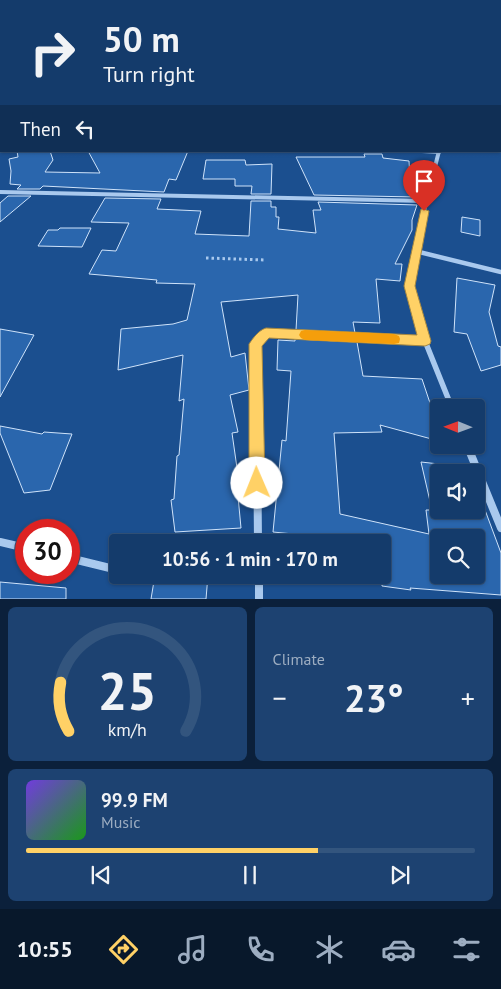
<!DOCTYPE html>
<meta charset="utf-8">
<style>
:root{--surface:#143b6b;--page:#1d4271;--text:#f1f3f6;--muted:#9dadc1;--line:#33557e;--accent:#ffd166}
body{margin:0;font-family:"PT Sans",sans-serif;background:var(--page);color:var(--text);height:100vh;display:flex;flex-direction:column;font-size:19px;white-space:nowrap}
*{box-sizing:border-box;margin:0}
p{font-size:16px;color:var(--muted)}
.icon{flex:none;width:28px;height:28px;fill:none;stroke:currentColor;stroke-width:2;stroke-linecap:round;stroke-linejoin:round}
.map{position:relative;height:599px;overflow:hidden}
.sheet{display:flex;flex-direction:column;gap:8px;padding:8px;background:#0b203b;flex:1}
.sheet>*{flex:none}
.banner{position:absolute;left:0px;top:0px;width:501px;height:152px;box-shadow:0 1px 4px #0004,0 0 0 1px var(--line);background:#143b6b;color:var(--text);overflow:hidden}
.needle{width:32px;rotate:271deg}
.fabs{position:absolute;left:430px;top:399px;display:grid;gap:10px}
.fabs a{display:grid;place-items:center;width:55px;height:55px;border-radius:5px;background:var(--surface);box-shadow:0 1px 4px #0004,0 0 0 1px var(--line);font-size:25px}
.speed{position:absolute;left:15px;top:519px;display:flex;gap:10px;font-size:25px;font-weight:700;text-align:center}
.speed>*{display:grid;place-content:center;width:65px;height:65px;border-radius:50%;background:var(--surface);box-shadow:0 1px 4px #0004,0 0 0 1px var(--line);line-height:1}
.speed .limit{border:8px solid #d22;background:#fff;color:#111}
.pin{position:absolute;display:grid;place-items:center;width:42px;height:42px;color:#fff;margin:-51px -21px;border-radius:50% 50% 50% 0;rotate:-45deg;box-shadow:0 0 5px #0007}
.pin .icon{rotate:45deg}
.me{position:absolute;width:55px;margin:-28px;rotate:359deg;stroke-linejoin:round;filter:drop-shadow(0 0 4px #0008)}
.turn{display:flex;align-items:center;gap:18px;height:105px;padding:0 20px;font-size:22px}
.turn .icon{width:65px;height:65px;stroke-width:2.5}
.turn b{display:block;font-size:35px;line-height:42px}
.then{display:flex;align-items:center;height:48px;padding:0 20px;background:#0003;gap:10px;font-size:19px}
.big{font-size:38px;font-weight:800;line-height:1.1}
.sheet .tile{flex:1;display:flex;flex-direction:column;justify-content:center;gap:8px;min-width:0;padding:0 18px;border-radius:8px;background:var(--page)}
.sheet .dial{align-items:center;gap:0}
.dial svg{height:130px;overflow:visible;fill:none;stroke:var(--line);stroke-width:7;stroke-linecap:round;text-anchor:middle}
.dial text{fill:var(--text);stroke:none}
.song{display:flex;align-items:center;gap:15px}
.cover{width:60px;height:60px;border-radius:8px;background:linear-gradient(135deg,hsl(260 70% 55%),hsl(120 70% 35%))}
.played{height:5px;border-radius:2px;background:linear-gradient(90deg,var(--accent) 65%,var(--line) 65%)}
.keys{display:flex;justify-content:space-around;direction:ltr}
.heat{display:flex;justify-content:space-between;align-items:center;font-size:28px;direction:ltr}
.sheet .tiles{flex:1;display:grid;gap:8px;grid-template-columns:1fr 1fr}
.tile:last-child{grid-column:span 2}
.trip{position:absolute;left:109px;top:534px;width:282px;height:50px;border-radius:5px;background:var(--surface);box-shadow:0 1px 4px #0004,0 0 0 1px var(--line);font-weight:800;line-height:50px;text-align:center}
.menu{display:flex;height:80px;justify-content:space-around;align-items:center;background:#08182b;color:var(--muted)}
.menu .icon{width:35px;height:35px}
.menu .active{color:var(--accent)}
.menu b{font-size:22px;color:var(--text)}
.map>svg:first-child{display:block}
.building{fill:#2a66ad;stroke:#cfe3fa;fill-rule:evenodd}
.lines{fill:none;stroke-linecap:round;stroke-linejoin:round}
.path{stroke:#a9c9ee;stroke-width:3;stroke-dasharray:2.5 3;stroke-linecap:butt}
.minor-far3{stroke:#a9c9ee;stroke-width:4}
.minor-far2{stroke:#a9c9ee;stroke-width:4.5}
.minor-far1{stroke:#a9c9ee;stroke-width:5.5}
.minor{stroke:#a9c9ee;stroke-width:8}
.route{fill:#ffd166;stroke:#a68842}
.slow{fill:#f59e0b}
</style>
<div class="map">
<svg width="501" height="599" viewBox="0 0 501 599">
<rect width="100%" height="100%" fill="#1b4f8f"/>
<g class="building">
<polygon points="17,151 50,151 53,160 45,172 100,173 88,151 188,151 176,180 169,179 164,192 43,186 40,189 17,189 21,185 10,184 11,171 9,159 18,157"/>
<polygon points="364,154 382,154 383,158 409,161 410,179 417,197 314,195 296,157 365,157"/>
<polygon points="206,160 245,160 246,165 272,164 271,194 251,194 252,186 235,186 235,179 203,179"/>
<polygon points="8,196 31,196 0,222 0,203"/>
<polygon points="105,198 161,199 157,209 201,211 195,234 249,236 251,201 271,201 271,207 276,207 276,217 279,217 278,229 316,233 313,210 321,210 318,202 417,205 412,220 412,230 395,264 402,264 400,281 376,279 380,323 353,322 355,333 296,330 298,295 221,302 231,357 245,353 249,390 230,395 238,432 232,433 238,475 236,475 241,528 175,532 171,500 174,499 177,456 179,455 184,399 179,401 183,355 118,370 121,329 173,324 187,320 195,284 156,283 157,280 89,274 102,250 116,251 129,223 91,222"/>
<polygon points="462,217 480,220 480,236 461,232"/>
<polygon points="60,228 91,228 82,247 38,246 48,230 58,230"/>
<polygon points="457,278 495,285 489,312 498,346 501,347 501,365 481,371 467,334 454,332"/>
<polygon points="0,329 34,335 0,397"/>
<path d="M 295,339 L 357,342 L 363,376 L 422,379 L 439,430 L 439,441 L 380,425 L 382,432 L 334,433 L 340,514 L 429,534 L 426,510 L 432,510 L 421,462 L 439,464 L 439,510 L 485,510 L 501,553 L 501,595 L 410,588 L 411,590 L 382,586 L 382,542 L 355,542 L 355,540 L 273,532 L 282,440 L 286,441 L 291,371 L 277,370 L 278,340 L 295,341 ZM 439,538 L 476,538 L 476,575 L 439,575 Z"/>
<polygon points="0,426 42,434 44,432 72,434 50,490 24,493 0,433"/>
<polygon points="155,575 208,575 206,599 151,599"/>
<polygon points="0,582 66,588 66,599 0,599"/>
</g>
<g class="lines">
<polyline class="path" points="206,258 265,260"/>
<g class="minor-far3">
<polyline points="422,151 439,152"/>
<polyline points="0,192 426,201"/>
<polyline points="424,210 439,151"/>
</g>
<g class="minor-far2">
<polyline points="415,251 501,272"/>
<polyline points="415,309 409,286 424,209"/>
</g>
<g class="minor-far1">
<polyline points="415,308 421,331 452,408"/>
<polyline points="257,436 256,344 266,333 425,341"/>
</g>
<g class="minor">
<polyline points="257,435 258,542"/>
<polyline points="467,445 501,528"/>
<polyline points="0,542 26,548"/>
<polyline points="69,558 118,570"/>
<polyline points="259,575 259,599"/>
</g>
</g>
<linearGradient id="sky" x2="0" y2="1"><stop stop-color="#0f2b4f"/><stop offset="0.46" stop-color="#39639b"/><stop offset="1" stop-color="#39639b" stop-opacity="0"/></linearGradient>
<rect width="501" height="157" fill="url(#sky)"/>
<path class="route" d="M 421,209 L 424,209 L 429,211 L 415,286 L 431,341 L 430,344 L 425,346 L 269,338 L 262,346 L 265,483 L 263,489 L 257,491 L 252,489 L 249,483 L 249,344 C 253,338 259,330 266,328 L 417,335 L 404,286 Z"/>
<polygon class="slow" points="305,330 394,334 399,336 400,339 399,343 394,344 305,340 301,338 299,335 301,331"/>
</svg>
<div class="fabs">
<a><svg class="needle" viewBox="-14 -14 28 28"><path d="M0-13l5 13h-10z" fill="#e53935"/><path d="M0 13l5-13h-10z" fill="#9dadc1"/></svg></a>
<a><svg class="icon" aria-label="sound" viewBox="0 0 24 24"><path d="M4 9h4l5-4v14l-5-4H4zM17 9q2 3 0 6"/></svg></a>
<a><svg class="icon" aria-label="search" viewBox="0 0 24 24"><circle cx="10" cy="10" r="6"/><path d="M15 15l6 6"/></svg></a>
</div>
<div class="speed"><div class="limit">30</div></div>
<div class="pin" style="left:424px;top:211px;background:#d93025"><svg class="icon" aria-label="arrive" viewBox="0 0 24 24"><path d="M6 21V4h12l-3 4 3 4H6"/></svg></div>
<svg class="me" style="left:257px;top:483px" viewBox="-20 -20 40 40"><circle r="19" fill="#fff"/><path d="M0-13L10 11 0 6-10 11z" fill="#ffd166"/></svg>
<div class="trip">10:56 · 1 min · 170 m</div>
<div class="banner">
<div class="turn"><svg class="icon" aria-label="right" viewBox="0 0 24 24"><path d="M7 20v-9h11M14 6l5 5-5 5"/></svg><div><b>50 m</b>Turn right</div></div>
<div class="then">Then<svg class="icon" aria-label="left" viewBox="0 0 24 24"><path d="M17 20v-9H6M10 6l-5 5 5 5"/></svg></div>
</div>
</div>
<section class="sheet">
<div class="tiles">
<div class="tile dial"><svg viewBox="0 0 100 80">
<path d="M14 69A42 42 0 1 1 86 69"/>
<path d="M14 69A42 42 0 0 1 9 39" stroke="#ffd166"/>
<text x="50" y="56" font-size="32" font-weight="700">25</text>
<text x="50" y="72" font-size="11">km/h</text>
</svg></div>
<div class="tile"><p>Climate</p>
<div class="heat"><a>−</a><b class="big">23°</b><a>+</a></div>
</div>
<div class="tile">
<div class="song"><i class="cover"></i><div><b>99.9 FM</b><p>Music</p></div></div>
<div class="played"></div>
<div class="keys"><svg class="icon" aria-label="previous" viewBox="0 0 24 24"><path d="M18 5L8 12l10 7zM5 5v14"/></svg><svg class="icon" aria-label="pause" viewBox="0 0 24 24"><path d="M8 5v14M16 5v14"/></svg><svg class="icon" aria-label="next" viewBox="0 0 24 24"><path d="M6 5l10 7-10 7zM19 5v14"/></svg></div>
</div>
</div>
</section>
<nav class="menu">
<b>10:55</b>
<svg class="icon active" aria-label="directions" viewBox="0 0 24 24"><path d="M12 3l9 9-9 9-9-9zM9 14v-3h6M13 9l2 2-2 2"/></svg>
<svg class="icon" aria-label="music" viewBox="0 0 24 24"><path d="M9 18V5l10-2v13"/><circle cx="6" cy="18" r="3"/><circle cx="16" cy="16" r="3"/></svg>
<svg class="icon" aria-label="phone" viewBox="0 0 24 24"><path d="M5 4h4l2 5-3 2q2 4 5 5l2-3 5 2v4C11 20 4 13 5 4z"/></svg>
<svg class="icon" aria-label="climate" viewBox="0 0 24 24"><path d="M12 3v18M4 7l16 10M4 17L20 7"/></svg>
<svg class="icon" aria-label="car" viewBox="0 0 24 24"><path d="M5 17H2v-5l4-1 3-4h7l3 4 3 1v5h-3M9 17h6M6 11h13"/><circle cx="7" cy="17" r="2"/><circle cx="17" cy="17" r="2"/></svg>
<svg class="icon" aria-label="filters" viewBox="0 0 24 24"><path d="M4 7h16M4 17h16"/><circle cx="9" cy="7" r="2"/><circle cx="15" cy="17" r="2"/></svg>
</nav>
